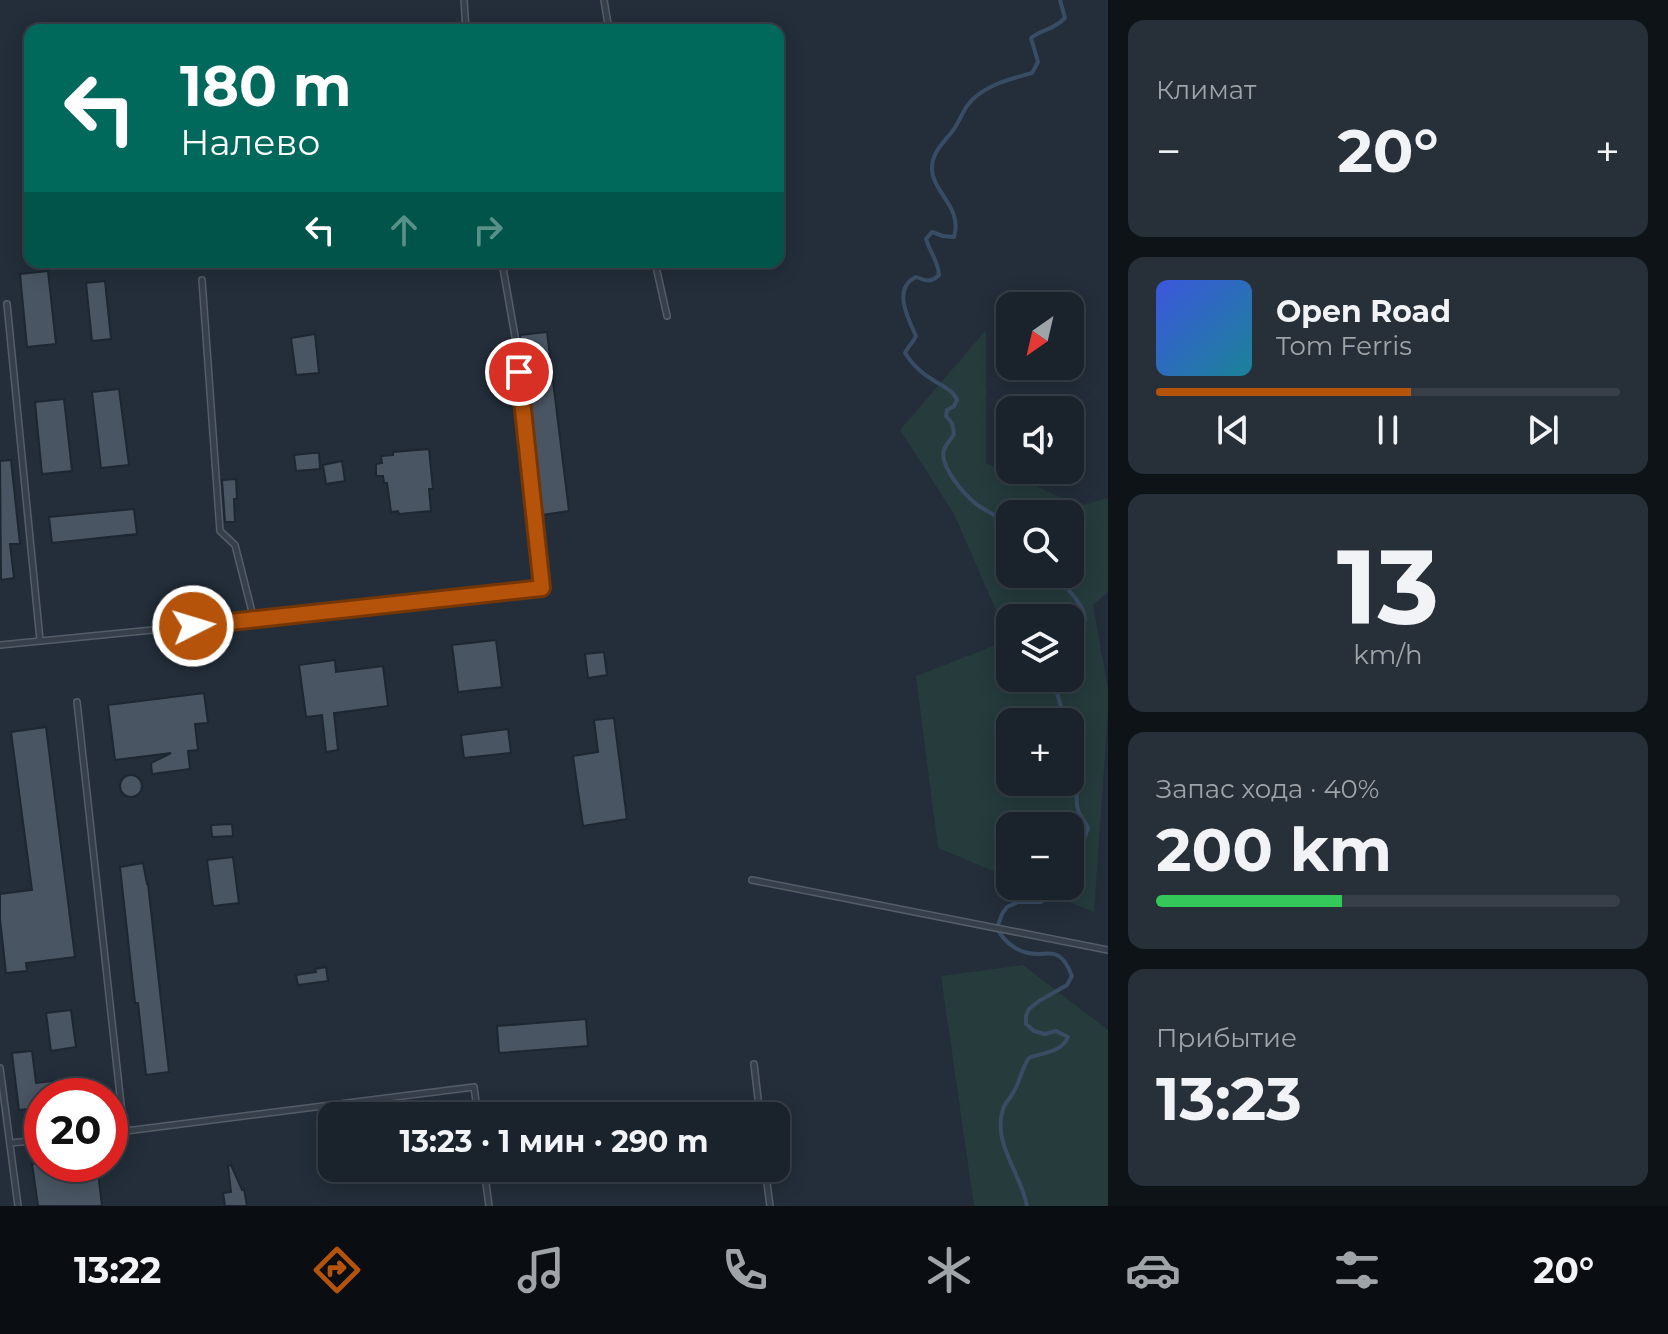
<!DOCTYPE html>
<html lang="ru">
<meta charset="utf-8">
<style>
:root{--surface:#1a222c;--page:#272f38;--text:#f1f3f6;--muted:#9fa4a9;--line:#383f48;--accent:#b45309}
body{margin:0;font-family:Montserrat,sans-serif;background:var(--page);color:var(--text);height:100vh;display:flex;flex-direction:column;font-size:30px;white-space:nowrap}
*{box-sizing:border-box;margin:0}
p{font-size:26px;color:var(--muted)}
.icon{flex:none;width:44px;height:44px;fill:none;stroke:currentColor;stroke-width:2;stroke-linecap:round;stroke-linejoin:round}
.map{position:relative;flex:1;overflow:hidden}
.side{display:flex;flex-direction:column;gap:20px;padding:20px;background:#0e1318;width:560px}
.side>*{flex:none}
.top-card{position:absolute;left:24px;top:24px;width:760px;height:244px;border-radius:16px;box-shadow:0 4px 20px #0003,0 0 0 2px var(--line);background:#00695c;color:#fff;overflow:hidden}
.needle{width:52px;rotate:214deg}
.tools{position:absolute;left:996px;top:292px;display:grid;gap:16px}
.tools a{display:grid;place-items:center;width:88px;height:88px;border-radius:16px;background:var(--surface);box-shadow:0 4px 20px #0003,0 0 0 2px var(--line);font-size:40px}
.speed{position:absolute;left:24px;top:1078px;display:flex;gap:16px;font-size:40px;font-weight:700;text-align:center}
.speed>*{display:grid;place-content:center;width:104px;height:104px;border-radius:50%;background:var(--surface);box-shadow:0 4px 20px #0003,0 0 0 2px var(--line);line-height:1}
.speed .limit{border:12px solid #d22;background:#fff;color:#111}
.pin{position:absolute;display:grid;place-items:center;width:68px;height:68px;color:#fff;margin:-34px;border:4px solid #fff;border-radius:50%;box-shadow:0 2px 8px #0007}
.me{position:absolute;width:88px;margin:-44px;rotate:85deg;stroke-linejoin:round;filter:drop-shadow(0 0 6px #0008)}
.turn{display:flex;align-items:center;gap:28px;height:168px;padding:0 24px;font-size:36px}
.turn .icon{width:104px;height:104px;stroke-width:2.5}
.turn b{display:block;font-size:56px;line-height:68px}
.lanes{display:flex;align-items:center;height:76px;padding:0 24px;background:#0003;justify-content:center;gap:40px;direction:ltr}
.lanes .off{opacity:.35}
.big{font-size:60px;font-weight:700;line-height:1.1}
.side .tile{flex:1;display:flex;flex-direction:column;justify-content:center;gap:12px;min-width:0;padding:0 28px;border-radius:16px;background:var(--page)}
.side .dial{align-items:center;gap:0}
.dial b{font-size:104px;line-height:1}
.song{display:flex;align-items:center;gap:24px}
.cover{width:96px;height:96px;border-radius:12px;background:linear-gradient(135deg,hsl(230 70% 55%),hsl(190 70% 35%))}
.played{height:8px;border-radius:4px;background:linear-gradient(90deg,var(--accent) 55%,var(--line) 55%)}
.keys{display:flex;justify-content:space-around;direction:ltr}
.heat{display:flex;justify-content:space-between;align-items:center;font-size:44px;direction:ltr}
.charge{height:12px;border-radius:6px;background:linear-gradient(90deg,#34c759 40%,var(--line) 0)}
.trip{position:absolute;left:318px;top:1102px;width:472px;height:80px;border-radius:16px;background:var(--surface);box-shadow:0 4px 20px #0003,0 0 0 2px var(--line);font-weight:700;line-height:80px;text-align:center}
.tab-bar{display:flex;height:128px;justify-content:space-around;align-items:center;background:#0a0e12;color:var(--muted)}
.tab-bar .icon{width:56px;height:56px}
.tab-bar .current{color:var(--accent)}
.tab-bar b{font-size:36px;color:var(--text)}
main{display:flex;flex:1;min-height:0}
.map>svg:first-child{display:block}
.green{fill:#253b3c;fill-rule:evenodd}
.lines{fill:none;stroke-linecap:round;stroke-linejoin:round}
.stream{stroke:#384c63;stroke-width:4}
.building{fill:#495563;stroke:#1d2631;stroke-width:2}
.lane-casing{stroke:#545d68;stroke-width:8}
.lane{stroke:#363f4a;stroke-width:5}
.route-casing{stroke:#753606;stroke-width:20}
.route{stroke:#b45309;stroke-width:14}
</style>
<main>
<div class="map">
<svg width="1108" height="1206" viewBox="0 0 1108 1206">
<rect width="100%" height="100%" fill="#232e3a"/>
<g class="green">
<path d="M 986,330 L 986,463 L 1079,506 L 1108,498 L 1108,592 L 1093,605 L 1108,689 L 1108,713 L 1094,912 L 1030,886 L 1070,886 L 1070,826 L 1010,826 L 1010,878 L 938,848 L 916,676 L 1009,640 L 954,514 L 900,430 ZM 1010,514 L 1070,514 L 1070,574 L 1010,574 ZM 1010,618 L 1070,618 L 1070,678 L 1010,678 ZM 1010,722 L 1070,722 L 1070,782 L 1010,782 Z"/>
<polygon points="1023,965 1108,1030 1108,1206 974,1206 941,976"/>
</g>
<g class="lines">
<g class="stream">
<path d="M 1010,543 C 1008,535 1006,526 1000,520 C 995,514 986,511 979,506 C 966,497 939,467 944,450 C 946,444 951,440 954,434 L 952,423 L 946,416 L 947,410 L 954,406 L 957,400 C 953,390 942,386 933,380 C 921,373 912,364 905,353 C 908,346 913,343 916,336 C 908,319 892,288 916,277 C 926,281 931,283 939,275 C 938,260 930,253 926,239 L 932,232 L 943,236 L 954,237 C 963,208 933,192 932,170 C 931,154 942,144 951,133 C 958,125 961,115 967,106 C 981,86 1010,79 1032,73 L 1038,62 L 1031,38 C 1044,28 1052,31 1065,18 L 1060,0"/>
<path d="M 1054,574 C 1063,582 1069,590 1076,599 C 1089,617 1088,625 1070,637"/>
<path d="M 1055,678 C 1055,694 1063,707 1064,722"/>
<path d="M 1070,752 C 1087,765 1072,791 1078,810 C 1080,817 1085,821 1088,828 L 1081,847 L 1081,856 L 1070,877"/>
<path d="M 1027,1206 C 1021,1173 992,1143 1003,1109 C 1005,1102 1010,1099 1013,1093 C 1020,1082 1021,1069 1029,1058 C 1044,1052 1061,1053 1068,1037 L 1056,1031 L 1045,1034 L 1034,1031 L 1026,1024 L 1026,1016 L 1029,1009 L 1039,1001 L 1067,985 L 1072,976 C 1069,968 1065,959 1057,955 C 1051,952 1045,954 1038,954 C 1020,954 1005,944 997,928 L 1002,914 L 1007,907 L 1018,902 L 1041,902 L 1061,886"/>
</g>
</g>
<g class="building">
<polygon points="48,271 56,344 27,347 20,274"/>
<polygon points="105,281 111,339 92,341 86,283"/>
<polygon points="547,332 569,511 542,515 520,335"/>
<polygon points="315,334 319,373 296,375 291,338"/>
<polygon points="119,389 129,465 101,468 92,392"/>
<polygon points="64,399 72,471 42,474 35,402"/>
<polygon points="429,449 433,489 429,489 431,511 399,514 398,511 391,512 387,483 384,483 383,476 376,476 376,464 382,463 381,456 393,455 393,452"/>
<polygon points="313,453 319,453 320,469 296,471 294,455"/>
<polygon points="11,460 20,544 10,544 14,578 1,580 0,461"/>
<polygon points="342,461 345,481 326,484 323,465"/>
<polygon points="236,479 237,499 234,499 235,522 225,522 222,480"/>
<polygon points="134,509 137,534 52,543 49,517"/>
<polygon points="496,640 502,687 458,692 452,645"/>
<polygon points="604,652 607,675 588,678 585,654"/>
<polygon points="335,660 336,672 383,666 388,706 334,713 338,750 326,752 322,715 306,717 299,665"/>
<polygon points="204,693 208,723 195,724 198,750 188,751 190,769 152,774 151,763 171,753 115,760 108,705"/>
<polygon points="614,718 627,819 583,826 573,756 598,752 594,720"/>
<polygon points="46,727 75,957 26,963 27,971 6,973 0,919 0,894 32,890 11,732"/>
<polygon points="508,729 511,753 464,758 461,735"/>
<circle cx="131" cy="786" r="11"/>
<polygon points="232,824 233,836 212,837 211,825"/>
<polygon points="233,857 239,903 213,906 207,860"/>
<polygon points="143,863 147,884 148,884 169,1072 146,1075 138,1003 135,1003 120,867"/>
<polygon points="326,967 328,981 298,985 296,975 316,972 315,969"/>
<polygon points="71,1010 76,1047 51,1051 46,1013"/>
<polygon points="586,1019 588,1046 499,1053 497,1026"/>
<polygon points="32,1051 36,1083 70,1079 72,1096 42,1096 42,1108 19,1110 12,1053"/>
<polygon points="398,1103 399,1109 372,1116 341,1116 341,1109"/>
<polygon points="32,1164 97,1164 102,1206 38,1206"/>
<polygon points="231,1165 242,1190 244,1189 247,1206 225,1206 223,1193 231,1192 228,1166"/>
</g>
<g class="lines">
<defs>
<g id="lane">
<polyline points="464,0 466,30"/>
<polyline points="604,0 609,30"/>
<polyline points="655,262 667,316"/>
<polyline points="202,280 220,531 235,545 254,620"/>
<polyline points="7,304 40,640"/>
<polyline points="0,645 254,620 542,588 516,342 502,262"/>
<polyline points="77,702 124,1132"/>
<polyline points="752,880 1108,950"/>
<polyline points="754,1064 760,1116"/>
<polyline points="0,1068 18,1206"/>
<polyline points="110,1133 474,1087 478,1116"/>
<polyline points="10,1143 42,1140"/>
<polyline points="484,1168 489,1206"/>
<polyline points="765,1168 770,1206"/>
</g>
</defs>
<use href="#lane" class="lane-casing"/>
<use href="#lane" class="lane"/>
</g>
<g class="lines">
<defs>
<polyline id="route" points="193,626 542,588 519,372"/>
</defs>
<use href="#route" class="route-casing"/>
<use href="#route" class="route"/>
</g>
</svg>
<div class="tools">
<a><svg class="needle" viewBox="-14 -14 28 28"><path d="M0-13l5 13h-10z" fill="#e53935"/><path d="M0 13l5-13h-10z" fill="#9fa4a9"/></svg></a>
<a><svg class="icon" aria-label="sound" viewBox="0 0 24 24"><path d="M4 9h4l5-4v14l-5-4H4zM17 9q2 3 0 6"/></svg></a>
<a><svg class="icon" aria-label="search" viewBox="0 0 24 24"><circle cx="10" cy="10" r="6"/><path d="M15 15l6 6"/></svg></a>
<a><svg class="icon" aria-label="layers" viewBox="0 0 24 24"><path d="M12 4l9 5-9 5-9-5zM3 14l9 5 9-5"/></svg></a>
<a>+</a>
<a>−</a>
</div>
<div class="speed"><div class="limit">20</div></div>
<div class="pin" style="left:519px;top:372px;background:#d93025"><svg class="icon" aria-label="arrive" viewBox="0 0 24 24"><path d="M6 21V4h12l-3 4 3 4H6"/></svg></div>
<svg class="me" style="left:193px;top:626px" viewBox="-20 -20 40 40"><circle r="17" fill="#b45309" stroke="#fff" stroke-width="3"/><path d="M0-11L8 9 0 5-8 9z" fill="#fff"/></svg>
<div class="trip">13:23 · 1 мин · 290 m</div>
<div class="top-card">
<div class="turn"><svg class="icon" aria-label="left" viewBox="0 0 24 24"><path d="M17 20v-9H6M10 6l-5 5 5 5"/></svg><div><b>180 m</b>Налево</div></div>
<div class="lanes"><svg class="icon" aria-label="left" viewBox="0 0 24 24"><path d="M17 20v-9H6M10 6l-5 5 5 5"/></svg><svg class="icon off" aria-label="ahead" viewBox="0 0 24 24"><path d="M12 20V5M6 11l6-6 6 6"/></svg><svg class="icon off" aria-label="right" viewBox="0 0 24 24"><path d="M7 20v-9h11M14 6l5 5-5 5"/></svg></div>
</div>
</div>
<section class="side">
<div class="tile"><p>Климат</p>
<div class="heat"><a>−</a><b class="big">20°</b><a>+</a></div>
</div>
<div class="tile">
<div class="song"><i class="cover"></i><div><b>Open Road</b><p>Tom Ferris</p></div></div>
<div class="played"></div>
<div class="keys"><svg class="icon" aria-label="previous" viewBox="0 0 24 24"><path d="M18 5L8 12l10 7zM5 5v14"/></svg><svg class="icon" aria-label="pause" viewBox="0 0 24 24"><path d="M8 5v14M16 5v14"/></svg><svg class="icon" aria-label="next" viewBox="0 0 24 24"><path d="M6 5l10 7-10 7zM19 5v14"/></svg></div>
</div>
<div class="tile dial"><b>13</b><p>km/h</p></div>
<div class="tile"><p>Запас хода · 40%</p><b class="big">200 km</b><div class="charge"></div></div>
<div class="tile"><p>Прибытие</p><b class="big">13:23</b></div>
</section>
</main>
<nav class="tab-bar">
<b>13:22</b>
<svg class="icon current" aria-label="directions" viewBox="0 0 24 24"><path d="M12 3l9 9-9 9-9-9zM9 14v-3h6M13 9l2 2-2 2"/></svg>
<svg class="icon" aria-label="music" viewBox="0 0 24 24"><path d="M9 18V5l10-2v13"/><circle cx="6" cy="18" r="3"/><circle cx="16" cy="16" r="3"/></svg>
<svg class="icon" aria-label="phone" viewBox="0 0 24 24"><path d="M5 4h4l2 5-3 2q2 4 5 5l2-3 5 2v4C11 20 4 13 5 4z"/></svg>
<svg class="icon" aria-label="climate" viewBox="0 0 24 24"><path d="M12 3v18M4 7l16 10M4 17L20 7"/></svg>
<svg class="icon" aria-label="car" viewBox="0 0 24 24"><path d="M5 17H2v-5l4-1 3-4h7l3 4 3 1v5h-3M9 17h6M6 11h13"/><circle cx="7" cy="17" r="2"/><circle cx="17" cy="17" r="2"/></svg>
<svg class="icon" aria-label="filters" viewBox="0 0 24 24"><path d="M4 7h16M4 17h16"/><circle cx="9" cy="7" r="2"/><circle cx="15" cy="17" r="2"/></svg>
<b>20°</b>
</nav>
